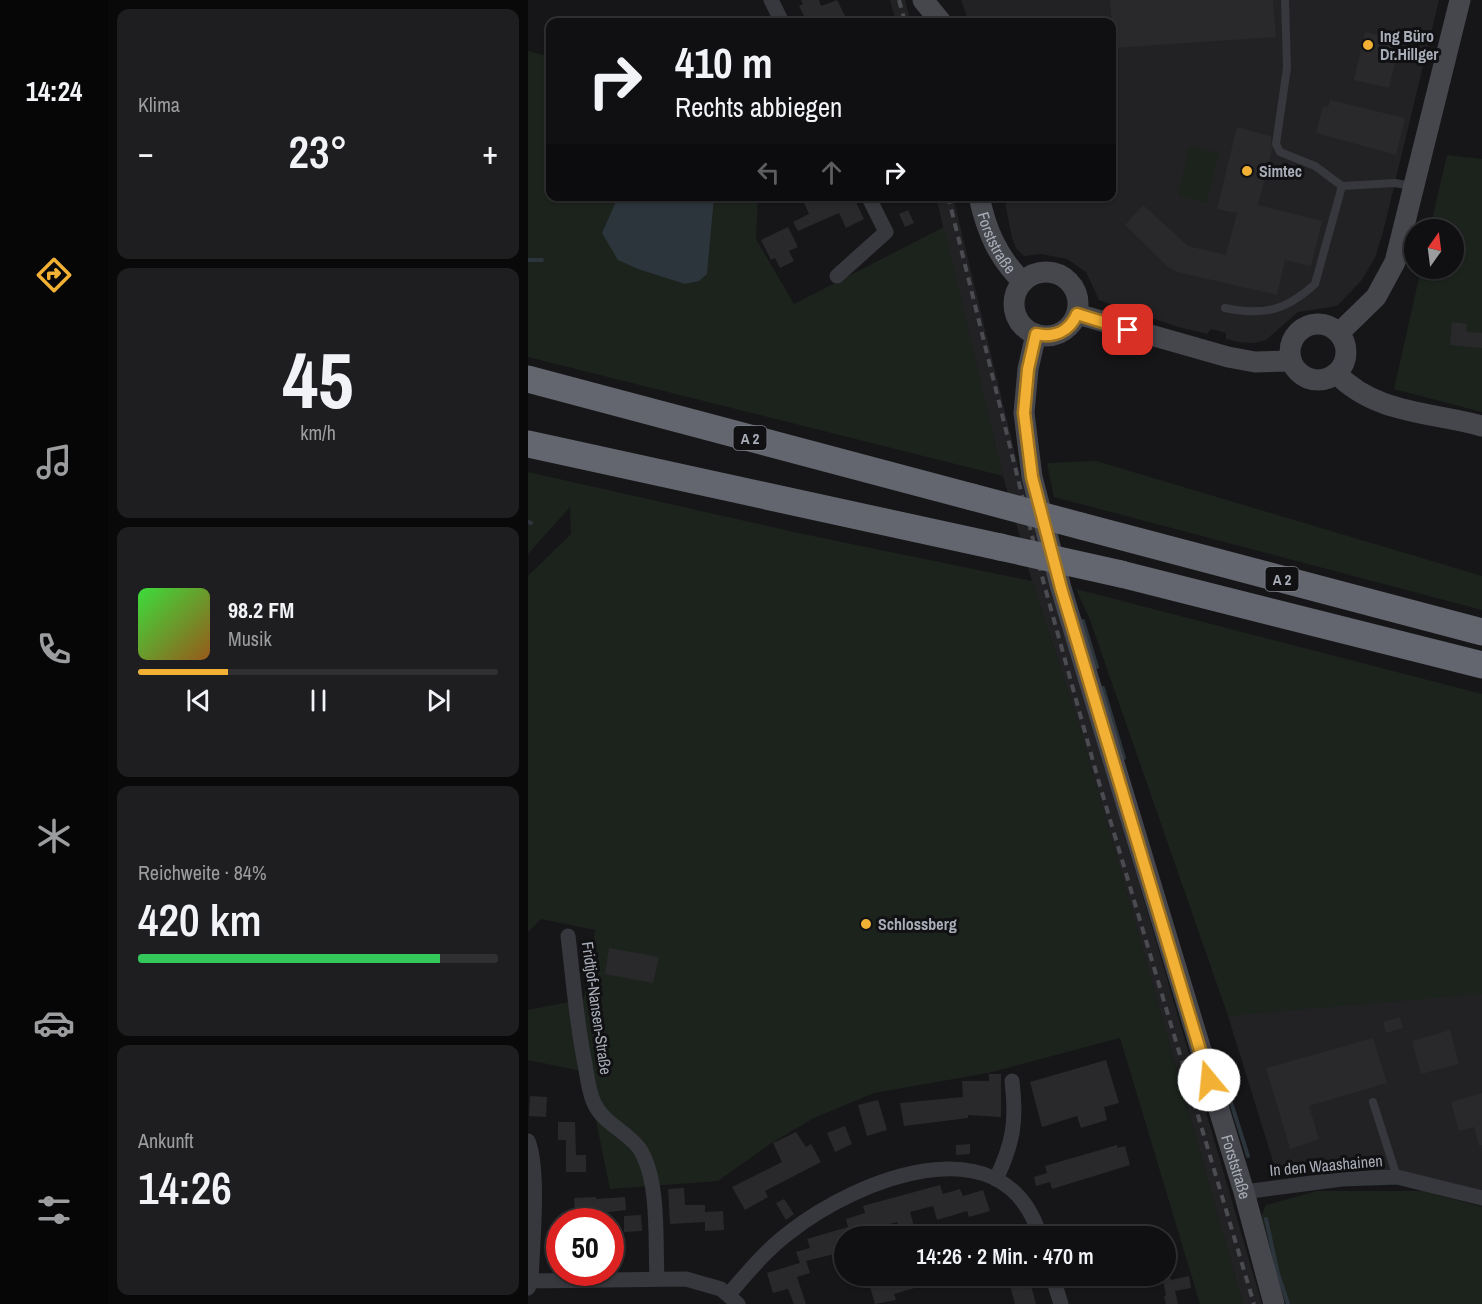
<!DOCTYPE html>
<html lang="de">
<meta charset="utf-8">
<style>
:root{--surface:#101012;--page:#1e1e20;--text:#f1f3f6;--muted:#9c9d9f;--line:#303032;--accent:#f2b134}
body{margin:0;font-family:"Archivo Narrow",sans-serif;background:var(--page);color:var(--text);height:100vh;display:flex;flex-direction:column;font-size:22px;white-space:nowrap}
*{box-sizing:border-box;margin:0}
p{font-size:20px;color:var(--muted)}
.icon{flex:none;width:33px;height:33px;fill:none;stroke:currentColor;stroke-width:2;stroke-linecap:round;stroke-linejoin:round}
.map{position:relative;flex:1;overflow:hidden}
.panel{display:flex;flex-direction:column;gap:9px;padding:9px;background:#09090a;width:420px}
.panel>*{flex:none}
.top-card{position:absolute;left:18px;top:18px;width:570px;height:183px;border-radius:12px;box-shadow:0 2px 4px #0004,0 0 0 2px var(--line);background:#101012;color:var(--text);overflow:hidden}
.needle{width:39px;rotate:14deg}
.tools{position:absolute;left:876px;top:219px;display:grid;gap:12px}
.tools a{display:grid;place-items:center;width:60px;height:60px;border-radius:50%;background:var(--surface);box-shadow:0 2px 4px #0004,0 0 0 2px var(--line);font-size:30px}
.speed{position:absolute;left:18px;top:1208px;display:flex;gap:12px;font-size:30px;font-weight:700;text-align:center}
.speed>*{display:grid;place-content:center;width:78px;height:78px;border-radius:50%;background:var(--surface);box-shadow:0 2px 4px #0004,0 0 0 2px var(--line);line-height:1}
.speed .limit{border:9px solid #d22;background:#fff;color:#111}
.pin{position:absolute;display:grid;place-items:center;width:51px;height:51px;color:#fff;margin:-26px;border-radius:12px;box-shadow:0 3px 9px #0006}
.me{position:absolute;width:66px;margin:-33px;rotate:343deg;stroke-linejoin:round;filter:drop-shadow(0 0 4px #0008)}
.turn{display:flex;align-items:center;gap:21px;height:126px;padding:0 30px;font-size:27px}
.turn .icon{width:78px;height:78px;stroke-width:2.5}
.turn b{display:block;font-size:42px;line-height:51px}
.lanes{display:flex;align-items:center;height:57px;padding:0 30px;background:#0003;justify-content:center;gap:30px;direction:ltr}
.lanes .off{opacity:.35}
.big{font-size:45px;font-weight:600;line-height:1.1}
.panel .card{flex:1;display:flex;flex-direction:column;justify-content:center;gap:9px;min-width:0;padding:0 21px;border-radius:12px;background:var(--page)}
.panel .dial{align-items:center;gap:0}
.dial b{font-size:78px;line-height:1}
.song{display:flex;align-items:center;gap:18px}
.cover{width:72px;height:72px;border-radius:9px;background:linear-gradient(135deg,hsl(120 70% 55%),hsl(30 70% 35%))}
.played{height:6px;border-radius:3px;background:linear-gradient(90deg,var(--accent) 25%,var(--line) 25%)}
.keys{display:flex;justify-content:space-around;direction:ltr}
.heat{display:flex;justify-content:space-between;align-items:center;font-size:33px;direction:ltr}
.charge{height:9px;border-radius:4px;background:linear-gradient(90deg,#34c759 84%,var(--line) 0)}
.trip{position:absolute;left:306px;top:1226px;width:342px;height:60px;border-radius:30px;background:var(--surface);box-shadow:0 2px 4px #0004,0 0 0 2px var(--line);font-weight:600;line-height:60px;text-align:center}
main{display:flex;flex:1;min-height:0}
.tabs{display:flex;flex-direction:column;width:108px;justify-content:space-around;align-items:center;background:#060607;color:var(--muted)}
.tabs .icon{width:42px;height:42px}
.tabs .current{color:var(--accent)}
.tabs b{font-size:27px;color:var(--text)}
.map>svg:first-child{display:block}
.built{fill:#222225}
.green{fill:#1c231d}
.water{fill:#2c353c}
.lines{fill:none;stroke-linecap:round;stroke-linejoin:round}
.stream{stroke:#2c353c;stroke-width:4}
.building{fill:#29292c}
.lane{stroke:#37383d;stroke-width:8}
.street{stroke:#37383d;stroke-width:15}
.secondary{stroke:#45474d;stroke-width:21}
.highway{stroke:#63666e;stroke-width:27}
.rail{stroke:#4a4c52;stroke-width:4;stroke-dasharray:8 6;stroke-linecap:butt}
.highway-bridge{stroke:#63666e;stroke-width:27}
.route-casing{stroke:#9d7322;stroke-width:15}
.route{stroke:#f2b134;stroke-width:10}
.poi-dot{fill:#f2b134;stroke:#111113;stroke-width:2}
.labels{text-anchor:middle;dominant-baseline:central;stroke-width:6;stroke-linejoin:round;paint-order:stroke}
.shield{fill:#111113;stroke:#7b7e86;stroke-width:1.5}
.shield-label{font-size:15px;font-weight:bold;fill:#a8adb8}
.poi-label{font-size:16px;font-weight:bold;fill:#a8adb8;stroke:#111113;text-anchor:start}
.street-label{font-size:16px;fill:#a8adb8;stroke:#111113}
</style>
<main>
<nav class="tabs">
<b>14:24</b>
<svg class="icon current" aria-label="directions" viewBox="0 0 24 24"><path d="M12 3l9 9-9 9-9-9zM9 14v-3h6M13 9l2 2-2 2"/></svg>
<svg class="icon" aria-label="music" viewBox="0 0 24 24"><path d="M9 18V5l10-2v13"/><circle cx="6" cy="18" r="3"/><circle cx="16" cy="16" r="3"/></svg>
<svg class="icon" aria-label="phone" viewBox="0 0 24 24"><path d="M5 4h4l2 5-3 2q2 4 5 5l2-3 5 2v4C11 20 4 13 5 4z"/></svg>
<svg class="icon" aria-label="climate" viewBox="0 0 24 24"><path d="M12 3v18M4 7l16 10M4 17L20 7"/></svg>
<svg class="icon" aria-label="car" viewBox="0 0 24 24"><path d="M5 17H2v-5l4-1 3-4h7l3 4 3 1v5h-3M9 17h6M6 11h13"/><circle cx="7" cy="17" r="2"/><circle cx="17" cy="17" r="2"/></svg>
<svg class="icon" aria-label="filters" viewBox="0 0 24 24"><path d="M4 7h16M4 17h16"/><circle cx="9" cy="7" r="2"/><circle cx="15" cy="17" r="2"/></svg>
</nav>
<section class="panel">
<div class="card"><p>Klima</p>
<div class="heat"><a>−</a><b class="big">23°</b><a>+</a></div>
</div>
<div class="card dial"><b>45</b><p>km/h</p></div>
<div class="card">
<div class="song"><i class="cover"></i><div><b>98.2 FM</b><p>Musik</p></div></div>
<div class="played"></div>
<div class="keys"><svg class="icon" aria-label="previous" viewBox="0 0 24 24"><path d="M18 5L8 12l10 7zM5 5v14"/></svg><svg class="icon" aria-label="pause" viewBox="0 0 24 24"><path d="M8 5v14M16 5v14"/></svg><svg class="icon" aria-label="next" viewBox="0 0 24 24"><path d="M6 5l10 7-10 7zM19 5v14"/></svg></div>
</div>
<div class="card"><p>Reichweite · 84%</p><b class="big">420 km</b><div class="charge"></div></div>
<div class="card"><p>Ankunft</p><b class="big">14:26</b></div>
</section>
<div class="map">
<svg width="954" height="1304" viewBox="0 0 954 1304">
<rect width="100%" height="100%" fill="#161618"/>
<g class="built">
<polygon points="362,0 377,0 383,22 368,22"/>
<polygon points="433,0 911,0 855,232 847,258 833,281 809,306 770,312 738,340 727,343 710,342 698,339 698,333 683,329 679,334 650,327 571,300 558,272 539,259 513,254 496,256 488,248 484,238 476,197 584,196 584,22 441,22"/>
<polygon points="408,197 425,197 494,482 734,1304 715,1304 553,731 504,581 475,476"/>
<polygon points="954,990 954,1192 876,1173 747,1168 700,1016 704,1007"/>
</g>
<g class="green">
<polygon points="0,51 22,57 22,196 230,197 228,239 266,304 416,227 475,476 0,357"/>
<polygon points="661,146 691,153 679,203 650,196"/>
<polygon points="919,155 954,159 954,412 866,389 893,269 926,268 926,230 902,229"/>
<polygon points="568,461 954,576 954,610 526,497 519,463"/>
<polygon points="0,472 275,534 504,581 553,731 715,1304 672,1304 592,1038 460,1073 346,1093 286,1118 242,1144 190,1181 82,1189 58,1072 0,1060 0,1010 56,999 67,930 13,919 0,932 0,576 43,534 42,507 0,554"/>
<polygon points="548,589 954,694 954,994 700,1016 562,620"/>
<polygon points="789,1191 895,1191 954,1207 954,1304 759,1304 733,1217 738,1205"/>
</g>
<polygon class="water" points="90,197 186,197 179,274 171,281 157,284 110,269 90,260 74,233"/>
<g class="lines">
<g class="stream">
<polyline points="0,260 14,260"/>
<polyline points="0,522 3,523"/>
<polyline points="555,621 569,667"/>
<polyline points="575,688 596,758"/>
<polyline points="689,1068 701,1096 720,1156"/>
<polyline points="738,1219 750,1274 760,1304"/>
</g>
</g>
<g class="building">
<polygon points="273,0 291,0 293,6 309,0 320,22 279,22 271,6 275,4"/>
<polygon points="582,0 745,0 748,37 586,48"/>
<polygon points="837,32 872,40 861,88 826,80"/>
<polygon points="802,100 877,118 868,155 788,133 795,106 800,107"/>
<polygon points="709,127 743,136 744,149 730,205 794,221 783,266 757,260 749,295 649,272 639,266 597,225 615,205 660,246 698,255 709,213 689,209"/>
<polygon points="273,196 325,196 336,219 318,228 311,213 270,231 265,222 281,214"/>
<polygon points="380,210 386,223 377,227 371,214"/>
<polygon points="260,227 270,247 261,251 266,261 252,268 247,258 243,260 233,240"/>
<polygon points="924,322 939,324 938,332 954,333 954,348 922,345"/>
<polygon points="81,948 131,957 125,983 77,974"/>
<polygon points="872,1017 875,1028 858,1033 855,1022"/>
<polygon points="922,1030 931,1064 893,1074 884,1041"/>
<polygon points="845,1038 859,1083 781,1106 791,1139 762,1149 738,1068"/>
<polygon points="578,1060 591,1103 576,1107 579,1120 553,1128 549,1116 514,1127 502,1082"/>
<polygon points="461,1074 473,1074 473,1117 440,1115 440,1118 376,1126 372,1103 435,1097 434,1081 461,1081"/>
<polygon points="954,1093 954,1145 951,1146 946,1127 931,1131 923,1102"/>
<polygon points="2,1096 19,1097 18,1117 1,1116"/>
<polygon points="350,1100 359,1130 339,1136 330,1105"/>
<polygon points="30,1122 47,1122 48,1155 58,1155 58,1172 38,1172 38,1140 30,1140"/>
<polygon points="317,1126 324,1144 307,1152 299,1133"/>
<polygon points="268,1132 278,1147 283,1144 293,1162 237,1191 240,1197 217,1210 204,1187 254,1162 245,1143"/>
<polygon points="442,1144 442,1154 428,1155 428,1145"/>
<polygon points="589,1145 589,1148 597,1146 602,1165 524,1189 522,1182 508,1186 506,1177 519,1173 517,1166"/>
<polygon points="412,1185 415,1194 432,1189 435,1196 455,1190 462,1211 441,1217 439,1211 409,1220 405,1206 382,1212 386,1227 372,1231 369,1222 348,1228 351,1236 313,1236 316,1247 305,1250 306,1254 278,1261 282,1273 269,1277 278,1304 266,1304 260,1289 245,1293 239,1273 278,1261 272,1263 268,1252 282,1248 279,1239 320,1227 318,1219 337,1213 335,1206"/>
<polygon points="156,1188 157,1205 177,1205 177,1212 195,1211 196,1230 177,1231 177,1222 142,1224 140,1189"/>
<polygon points="68,1197 68,1199 97,1197 98,1210 47,1216 46,1198"/>
<polygon points="256,1199 266,1214 258,1220 248,1203"/>
<polygon points="113,1215 114,1231 96,1232 96,1216"/>
<polygon points="640,1271 643,1280 661,1276 663,1288 647,1291 650,1304 638,1304 636,1296 638,1295 634,1275"/>
<polygon points="372,1275 386,1275 390,1287 366,1294 368,1300 347,1304 342,1287 373,1279"/>
<polygon points="479,1275 500,1275 508,1304 487,1304"/>
</g>
<g class="lines">
<g class="lane">
<polyline points="757,0 759,68 748,144 752,152 787,166 814,186"/>
<path d="M 697,308 C 736,316 757,311 787,284 L 814,186 L 867,183 L 884,186"/>
<polyline points="845,1102 869,1177"/>
</g>
<g class="street">
<polyline points="243,0 254,22"/>
<polyline points="309,276 358,232 340,196"/>
<path d="M 40,936 C 45,977 48,1018 56,1059 C 59,1073 60,1090 66,1103 C 75,1123 98,1131 111,1148 C 132,1179 127,1241 129,1278"/>
<path d="M 0,1141 C 12,1171 4,1247 3,1281 L 0,1288"/>
<path d="M 468,1179 C 485,1143 489,1122 484,1081"/>
<polyline points="716,1192 814,1179 869,1177 954,1198"/>
<polyline points="524,1275 533,1304"/>
<polyline points="0,1281 158,1279 193,1289 210,1304"/>
<path d="M 201,1294 C 220,1272 239,1249 262,1232 C 328,1180 476,1119 512,1236"/>
</g>
<g class="secondary">
<polyline points="395,0 413,22"/>
<path id="s1" d="M 451,196 C 458,230 470,258 495,282"/>
<circle cx="518" cy="304" r="32"/>
<polyline points="549,314 700,357 727,362 763,361"/>
<circle cx="790" cy="352" r="28"/>
<polyline points="811,333 848,297 867,262 932,0"/>
<path id="s2" d="M 508,334 L 500,369 L 496,413 L 504,477 L 533,588 L 716,1192 L 746,1304"/>
<path d="M 808,373 C 847,414 903,412 954,426"/>
</g>
<g class="highway">
<polyline points="0,379 444,497"/>
<polyline points="0,444 472,547"/>
<polyline points="553,526 954,632"/>
<polyline points="593,574 954,665"/>
</g>
<g class="rail">
<polyline points="371,0 377,22"/>
<polyline points="420,196 516,584 570,779 726,1304"/>
</g>
<g class="highway-bridge">
<polyline points="444,497 553,526"/>
<polyline points="472,547 593,574"/>
</g>
</g>
<g class="lines">
<defs>
<path id="route" d="M 600,330 L 549,314 C 541,332 526,338 508,334 L 500,369 L 496,413 L 504,477 L 533,588 L 681,1080"/>
</defs>
<use href="#route" class="route-casing"/>
<use href="#route" class="route"/>
</g>
<g class="poi-dot">
<circle cx="840" cy="45" r="6"/>
<circle cx="719" cy="171" r="6"/>
<circle cx="338" cy="924" r="6"/>
</g>
<g class="labels">
<g class="shield">
<rect x="205.5" y="426" width="33" height="24" rx="4.5"/>
<rect x="737.5" y="567" width="33" height="24" rx="4.5"/>
</g>
<g class="shield-label">
<text x="222" y="438">A 2</text>
<text x="754" y="579">A 2</text>
</g>
<g class="poi-label">
<text x="852" y="36">Ing Büro<tspan x="852" dy="18">Dr.Hillger</tspan></text>
<text x="731" y="171">Simtec</text>
<text x="350" y="924">Schlossberg</text>
</g>
<g class="street-label">
<text stroke="none"><textPath href="#s1" startOffset="50">Forststraße</textPath></text>
<text transform="translate(69 1008) rotate(82)">Fridtjof-Nansen-Straße</text>
<text transform="translate(798 1165) rotate(-5)">In den Waashainen</text>
<text stroke="none"><textPath href="#s2" startOffset="864">Forststraße</textPath></text>
</g>
</g>
</svg>
<div class="tools">
<a><svg class="needle" viewBox="-14 -14 28 28"><path d="M0-13l5 13h-10z" fill="#e53935"/><path d="M0 13l5-13h-10z" fill="#9c9d9f"/></svg></a>
</div>
<div class="speed"><div class="limit">50</div></div>
<div class="pin" style="left:600px;top:330px;background:#d93025"><svg class="icon" aria-label="arrive" viewBox="0 0 24 24"><path d="M6 21V4h12l-3 4 3 4H6"/></svg></div>
<svg class="me" style="left:681px;top:1080px" viewBox="-20 -20 40 40"><circle r="19" fill="#fff"/><path d="M0-13L10 11 0 6-10 11z" fill="#f2b134"/></svg>
<div class="trip">14:26 · 2 Min. · 470 m</div>
<div class="top-card">
<div class="turn"><svg class="icon" aria-label="right" viewBox="0 0 24 24"><path d="M7 20v-9h11M14 6l5 5-5 5"/></svg><div><b>410 m</b>Rechts abbiegen</div></div>
<div class="lanes"><svg class="icon off" aria-label="left" viewBox="0 0 24 24"><path d="M17 20v-9H6M10 6l-5 5 5 5"/></svg><svg class="icon off" aria-label="ahead" viewBox="0 0 24 24"><path d="M12 20V5M6 11l6-6 6 6"/></svg><svg class="icon" aria-label="right" viewBox="0 0 24 24"><path d="M7 20v-9h11M14 6l5 5-5 5"/></svg></div>
</div>
</div>
</main>
